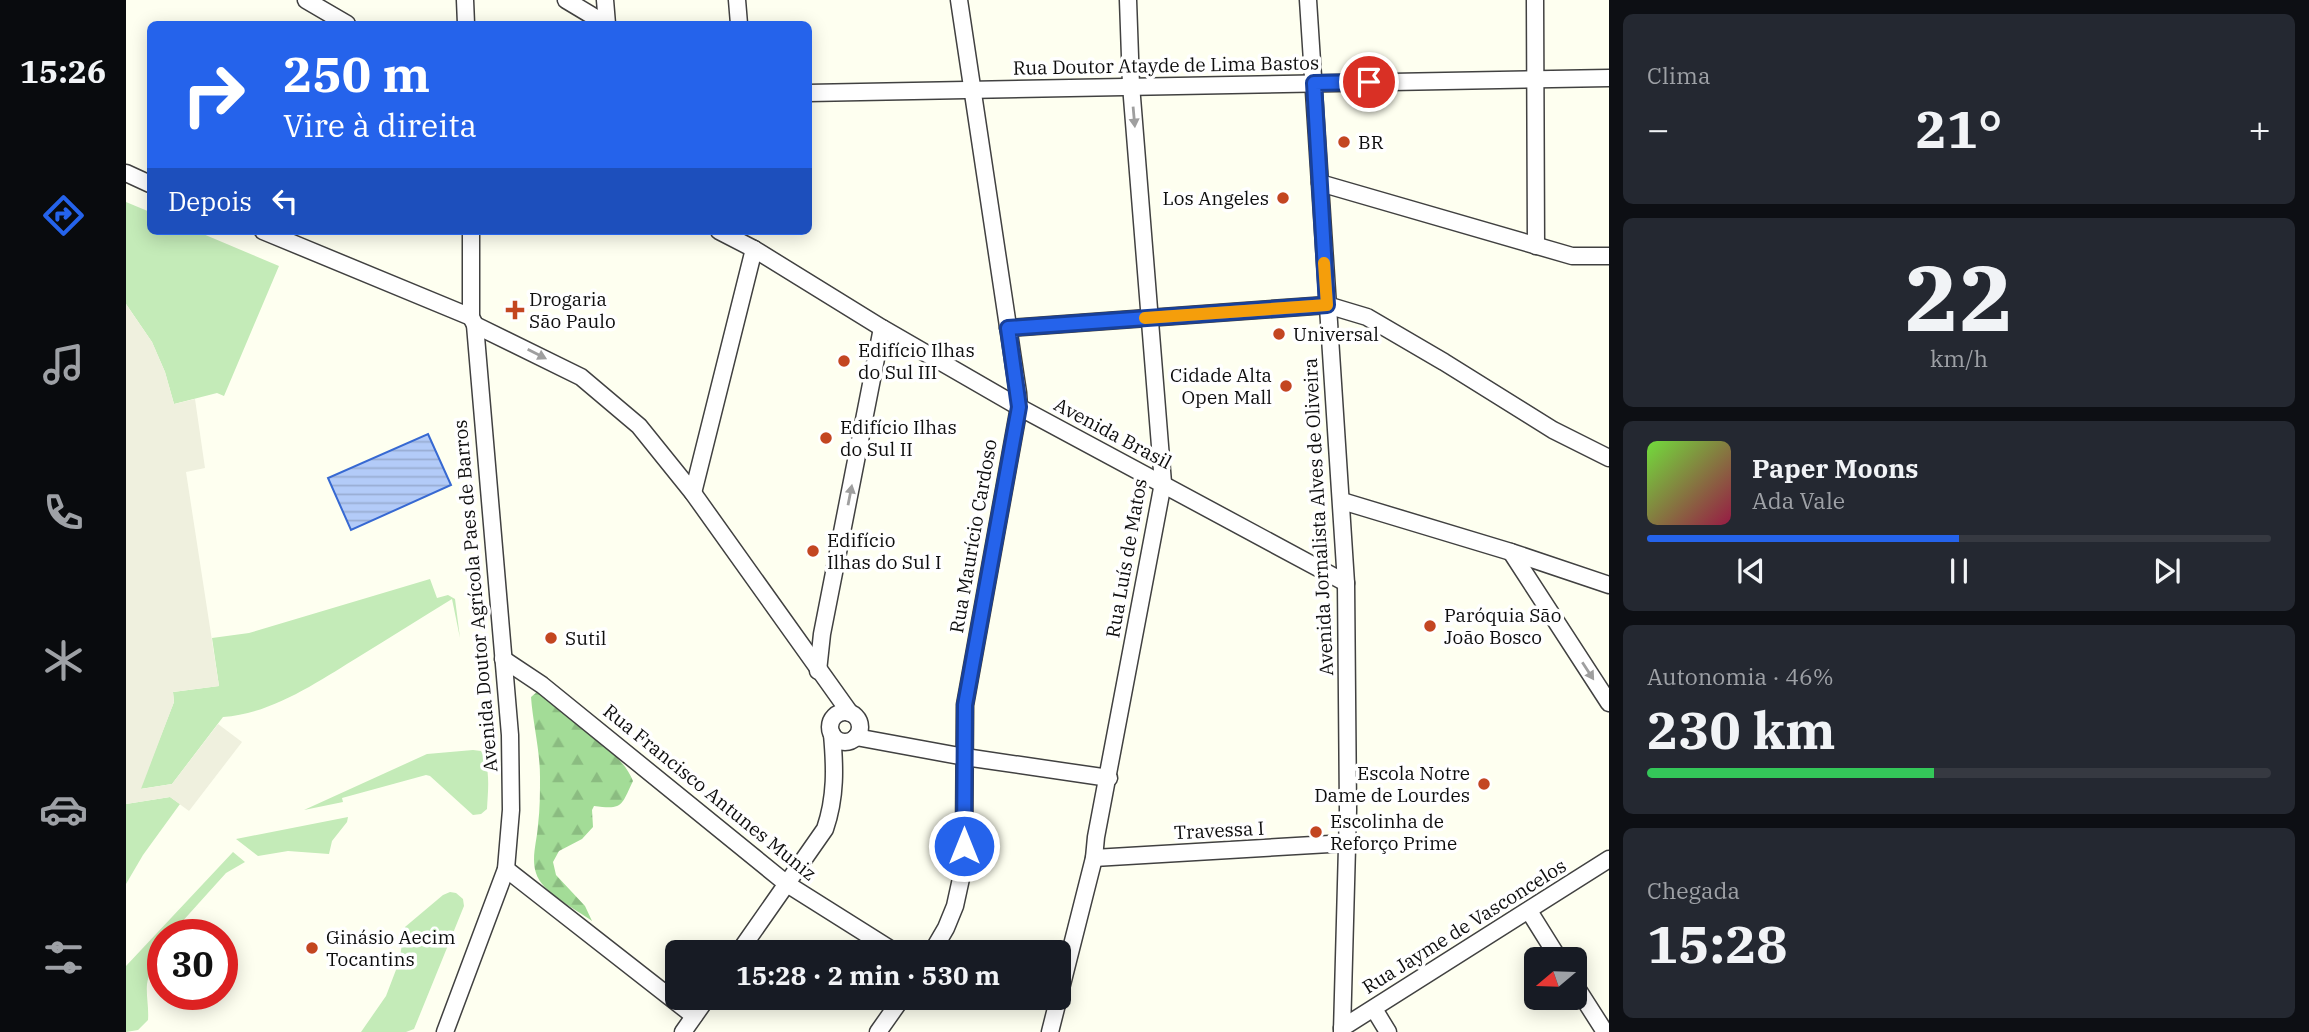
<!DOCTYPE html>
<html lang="pt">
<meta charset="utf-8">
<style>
:root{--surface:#171b24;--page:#242831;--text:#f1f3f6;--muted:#9ea1a6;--line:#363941;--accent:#2563eb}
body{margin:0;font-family:"IBM Plex Serif",serif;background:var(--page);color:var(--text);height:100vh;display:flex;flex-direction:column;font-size:26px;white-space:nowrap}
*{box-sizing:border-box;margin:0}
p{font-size:23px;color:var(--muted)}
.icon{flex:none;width:38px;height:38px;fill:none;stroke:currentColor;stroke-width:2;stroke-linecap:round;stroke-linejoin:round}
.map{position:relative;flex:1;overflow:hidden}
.details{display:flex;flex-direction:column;gap:14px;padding:14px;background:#0d0f14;width:700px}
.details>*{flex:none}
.guide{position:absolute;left:21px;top:21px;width:665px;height:214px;border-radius:10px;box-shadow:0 4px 18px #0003;background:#2563eb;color:#fff;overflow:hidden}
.needle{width:46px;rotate:251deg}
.buttons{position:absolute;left:1398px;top:947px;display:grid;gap:14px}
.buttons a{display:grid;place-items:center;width:63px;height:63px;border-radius:10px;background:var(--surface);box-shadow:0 4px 18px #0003;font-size:35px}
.speed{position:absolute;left:21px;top:919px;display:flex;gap:14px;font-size:35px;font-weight:700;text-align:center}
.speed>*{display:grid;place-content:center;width:91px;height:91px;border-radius:50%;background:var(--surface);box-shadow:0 4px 18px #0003;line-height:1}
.speed .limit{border:10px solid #d22;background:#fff;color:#111}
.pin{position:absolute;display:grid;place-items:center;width:60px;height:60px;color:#fff;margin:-30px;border:4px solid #fff;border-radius:50%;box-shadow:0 2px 7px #0007}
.me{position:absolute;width:77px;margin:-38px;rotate:0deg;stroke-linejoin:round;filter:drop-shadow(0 0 5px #0008)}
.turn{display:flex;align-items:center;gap:24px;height:147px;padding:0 21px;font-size:32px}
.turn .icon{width:91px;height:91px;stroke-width:2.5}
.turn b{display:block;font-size:49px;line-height:60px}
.then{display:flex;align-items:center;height:66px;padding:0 21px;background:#0003;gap:14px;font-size:26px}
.big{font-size:52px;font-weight:800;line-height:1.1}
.details .widget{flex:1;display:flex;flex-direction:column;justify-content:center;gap:10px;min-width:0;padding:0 24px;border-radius:10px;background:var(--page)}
.details .dial{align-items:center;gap:0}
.dial b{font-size:91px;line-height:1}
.song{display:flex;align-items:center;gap:21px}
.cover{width:84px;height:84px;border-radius:10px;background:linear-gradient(135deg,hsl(100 70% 55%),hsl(340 70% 35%))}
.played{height:7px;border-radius:4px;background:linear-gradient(90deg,var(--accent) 50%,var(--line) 50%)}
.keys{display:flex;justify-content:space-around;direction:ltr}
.heat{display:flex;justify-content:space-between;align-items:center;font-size:38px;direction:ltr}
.charge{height:10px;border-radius:5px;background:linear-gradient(90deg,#34c759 46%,var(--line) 0)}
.trip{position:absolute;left:539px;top:940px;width:406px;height:70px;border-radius:10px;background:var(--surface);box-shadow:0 4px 18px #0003;font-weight:800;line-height:70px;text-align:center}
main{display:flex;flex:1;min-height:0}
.tabs{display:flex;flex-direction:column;width:126px;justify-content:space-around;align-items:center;background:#090b0e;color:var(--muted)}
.tabs .icon{width:49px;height:49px}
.tabs .active{color:var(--accent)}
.tabs b{font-size:32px;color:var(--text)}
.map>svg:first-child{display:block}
.grass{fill:#c4ebb8}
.forest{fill:url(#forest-firs)}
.plaza{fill:#eff0de}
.water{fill:url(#water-rules);stroke:#3769d2;stroke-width:2}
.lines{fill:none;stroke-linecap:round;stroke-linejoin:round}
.minor-casing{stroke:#414141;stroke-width:19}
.minor{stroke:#fff;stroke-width:16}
.oneway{fill:#9f9f9f}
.route-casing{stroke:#184099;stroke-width:18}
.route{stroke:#2563eb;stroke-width:12}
.slow{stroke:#f59e0b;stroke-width:12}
.poi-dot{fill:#c34621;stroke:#fff;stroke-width:2.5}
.labels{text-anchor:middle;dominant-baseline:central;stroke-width:7;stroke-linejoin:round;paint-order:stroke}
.street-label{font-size:19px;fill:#0e0e0e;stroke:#fff}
.poi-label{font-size:19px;fill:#0e0e0e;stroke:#fff;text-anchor:start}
</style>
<main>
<nav class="tabs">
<b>15:26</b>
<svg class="icon active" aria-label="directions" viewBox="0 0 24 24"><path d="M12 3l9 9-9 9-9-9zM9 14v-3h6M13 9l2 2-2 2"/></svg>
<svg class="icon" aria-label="music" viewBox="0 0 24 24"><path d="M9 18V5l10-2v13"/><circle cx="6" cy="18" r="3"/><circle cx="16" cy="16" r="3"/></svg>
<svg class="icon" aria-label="phone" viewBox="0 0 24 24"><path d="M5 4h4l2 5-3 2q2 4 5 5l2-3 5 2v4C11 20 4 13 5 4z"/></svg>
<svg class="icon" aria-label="climate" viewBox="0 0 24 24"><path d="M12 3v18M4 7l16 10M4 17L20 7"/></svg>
<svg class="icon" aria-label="car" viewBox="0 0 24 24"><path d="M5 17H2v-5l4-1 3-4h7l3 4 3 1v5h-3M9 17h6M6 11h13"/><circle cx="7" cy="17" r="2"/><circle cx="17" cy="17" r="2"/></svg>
<svg class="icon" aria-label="filters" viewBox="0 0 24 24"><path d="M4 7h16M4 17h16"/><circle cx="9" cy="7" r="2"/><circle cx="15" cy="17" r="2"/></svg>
</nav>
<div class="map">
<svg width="1483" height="1032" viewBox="0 0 1483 1032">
<defs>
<pattern id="forest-firs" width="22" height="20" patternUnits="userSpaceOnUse" patternTransform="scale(1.75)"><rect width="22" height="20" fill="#a3dc97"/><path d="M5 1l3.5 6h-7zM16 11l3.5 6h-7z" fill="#8bbc81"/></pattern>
<pattern id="water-rules" width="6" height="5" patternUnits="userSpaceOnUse" patternTransform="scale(1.75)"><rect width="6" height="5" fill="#b3cbf8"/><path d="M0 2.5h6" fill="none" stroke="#99add3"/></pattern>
</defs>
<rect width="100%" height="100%" fill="#fefff0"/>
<g class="grass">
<polygon points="0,202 24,212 24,231 70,231 153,266 98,396 91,393 48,404 39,372 26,342 0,304"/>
<path d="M 304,579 L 311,598 L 322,595 L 329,599 L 334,638 L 326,599 C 295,618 265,637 234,656 C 193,681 146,714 97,717 L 46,784 L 14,789 L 48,702 L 47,692 L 93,686 L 86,638 L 123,633 Z"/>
<path d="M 347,750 L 355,751 C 365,769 362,789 361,809 L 355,814 L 347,815 L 304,776 L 300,775 L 216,798 L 217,802 L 178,810 L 301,754 Z"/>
<polygon points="44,797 54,804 17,855 0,884 0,804"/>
<polygon points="222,817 221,822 206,841 203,854 162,851 132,856 110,839"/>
<path d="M 107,852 L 119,862 L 100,873 L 45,934 L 37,934 C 37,953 24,966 21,984 C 20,996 23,1008 22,1020 L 12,1030 L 0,1032 L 0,966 Z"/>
<polygon points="324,892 330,893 337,899 338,906 288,1029 280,1032 235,1032 260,996 273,962 279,927 317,895"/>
</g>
<path class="forest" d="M 412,691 C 438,713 496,751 507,781 C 495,806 497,810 468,806 L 466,810 L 467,827 L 456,839 L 433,851 L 427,862 L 430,875 L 459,906 L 466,921 C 451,910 415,892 410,873 C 405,858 411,841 412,825 C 414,809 414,793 414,777 C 414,750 407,724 405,697 Z"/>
<polygon class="plaza" points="0,304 26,342 39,372 48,404 69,399 79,468 60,472 93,686 47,692 48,702 15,789 46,784 92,724 116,742 63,811 44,797 0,804"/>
<polygon class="water" points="302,434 325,485 225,530 202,478"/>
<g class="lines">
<defs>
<g id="minor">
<polyline points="180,0 221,24"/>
<polyline points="339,0 340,24"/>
<polyline points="440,0 480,24"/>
<polyline points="479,0 481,24"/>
<polyline points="611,0 613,24"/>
<polyline points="1182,0 1220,583 1222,810 1216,1032"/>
<polyline points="1409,0 1410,246"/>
<polyline points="682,93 1483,78"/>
<polyline points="0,173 24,184"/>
<polyline points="1194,183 1446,256 1483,256"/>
<polyline points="137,231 345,317"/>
<polyline points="593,231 628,249 756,328 893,407 1220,583"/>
<polyline points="349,325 455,377 513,426 567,493 724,713"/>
<polyline points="882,328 1201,305 1241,317 1318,362 1427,430 1483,458"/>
<polyline points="567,493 628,249"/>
<polyline points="1216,501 1385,552 1483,585"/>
<polyline points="1385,552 1483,703"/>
<polyline points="377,659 416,685 661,884 769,952"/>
<polyline points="692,671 696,634 756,328"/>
<circle cx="719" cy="727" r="15"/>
<polyline points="730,737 839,757 983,778"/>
<polyline points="968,858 1221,843"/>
<polyline points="380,869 568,1016"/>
<polyline points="1403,911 1433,959"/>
<path d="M 613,952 L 699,829 C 710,797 709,767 706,734"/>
<polyline points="806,952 820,928 829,906 836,874 838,846 839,705 893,407 892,393 833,0"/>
<polyline points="1449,985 1479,1032"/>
<polyline points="1248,1009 1262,1032"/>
<polyline points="1216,1028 1483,859"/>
<polyline points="319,1032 380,869 385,810 384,735 349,325 345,317 345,231"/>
<polyline points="557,1032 581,998"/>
<polyline points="752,1032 776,998"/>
<polyline points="924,1032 968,858 970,837 1037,483 1005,85 1002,0"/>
</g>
</defs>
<use href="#minor" class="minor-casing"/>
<use href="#minor" class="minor"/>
</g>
<defs><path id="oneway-solid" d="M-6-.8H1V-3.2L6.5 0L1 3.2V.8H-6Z" transform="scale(1.75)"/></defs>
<g class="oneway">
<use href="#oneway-solid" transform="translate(1008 117) rotate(85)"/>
<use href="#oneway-solid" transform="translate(411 354) rotate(27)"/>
<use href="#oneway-solid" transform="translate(724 495) rotate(-79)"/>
<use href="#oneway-solid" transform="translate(1462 671) rotate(57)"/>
</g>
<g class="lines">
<defs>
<polyline id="route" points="838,846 839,705 893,407 882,328 1201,305 1188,83 1243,82"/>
</defs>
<use href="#route" class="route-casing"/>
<use href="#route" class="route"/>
<polyline class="slow" points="1019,318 1201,305 1198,263"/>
</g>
<g class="poi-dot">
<circle cx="1218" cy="142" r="7"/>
<circle cx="1157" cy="198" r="7"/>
<path d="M385.5 299.5h7v7h7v7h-7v7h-7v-7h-7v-7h7z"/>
<circle cx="1153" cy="334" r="7"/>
<circle cx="718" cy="361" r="7"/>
<circle cx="1160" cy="386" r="7"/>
<circle cx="700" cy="438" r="7"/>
<circle cx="687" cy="551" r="7"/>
<circle cx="1304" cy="626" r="7"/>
<circle cx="425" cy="638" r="7"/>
<circle cx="1358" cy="784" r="7"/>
<circle cx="1190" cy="832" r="7"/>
<circle cx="186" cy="948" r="7"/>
</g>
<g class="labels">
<g class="street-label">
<text transform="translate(1040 65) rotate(-1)">Rua Doutor Atayde de Lima Bastos</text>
<text transform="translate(987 433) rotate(28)">Avenida Brasil</text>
<text transform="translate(1192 517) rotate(-93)">Avenida Jornalista Alves de Oliveira</text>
<text transform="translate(847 536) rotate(-80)">Rua Maurício Cardoso</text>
<text transform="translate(1000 558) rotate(-80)">Rua Luís de Matos</text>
<text transform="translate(349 596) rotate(-95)">Avenida Doutor Agrícola Paes de Barros</text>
<text transform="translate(584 792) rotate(39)">Rua Francisco Antunes Muniz</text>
<text transform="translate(1093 830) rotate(-3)">Travessa I</text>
<text transform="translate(1338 926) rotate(-32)">Rua Jayme de Vasconcelos</text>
</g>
<g class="poi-label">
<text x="1232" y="142">BR</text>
<text x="1143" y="198" text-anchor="end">Los Angeles</text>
<text x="403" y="299">Drogaria<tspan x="403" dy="22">São Paulo</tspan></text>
<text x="1167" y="334">Universal</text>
<text x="732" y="350">Edifício Ilhas<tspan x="732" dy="22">do Sul III</tspan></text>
<text x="1146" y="375" text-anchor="end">Cidade Alta<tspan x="1146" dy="22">Open Mall</tspan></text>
<text x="714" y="427">Edifício Ilhas<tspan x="714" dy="22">do Sul II</tspan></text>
<text x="701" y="540">Edifício<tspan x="701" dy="22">Ilhas do Sul I</tspan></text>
<text x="1318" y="615">Paróquia São<tspan x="1318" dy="22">João Bosco</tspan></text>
<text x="439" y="638">Sutil</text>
<text x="1344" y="773" text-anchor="end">Escola Notre<tspan x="1344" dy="22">Dame de Lourdes</tspan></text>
<text x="1204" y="821">Escolinha de<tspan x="1204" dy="22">Reforço Prime</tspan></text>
<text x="200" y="937">Ginásio Aecim<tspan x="200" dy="22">Tocantins</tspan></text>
</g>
</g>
</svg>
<div class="buttons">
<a><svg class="needle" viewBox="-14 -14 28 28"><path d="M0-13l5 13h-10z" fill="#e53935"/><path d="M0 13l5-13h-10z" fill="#9ea1a6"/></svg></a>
</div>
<div class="speed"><div class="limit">30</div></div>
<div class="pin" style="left:1243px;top:82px;background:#d93025"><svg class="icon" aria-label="arrive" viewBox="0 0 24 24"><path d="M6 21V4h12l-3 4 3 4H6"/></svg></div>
<svg class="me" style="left:838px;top:846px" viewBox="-20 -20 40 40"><circle r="17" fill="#2563eb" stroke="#fff" stroke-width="3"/><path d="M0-11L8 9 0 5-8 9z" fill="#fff"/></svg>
<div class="trip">15:28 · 2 min · 530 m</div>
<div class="guide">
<div class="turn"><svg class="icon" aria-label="right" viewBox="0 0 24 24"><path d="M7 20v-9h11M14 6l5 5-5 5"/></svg><div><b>250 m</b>Vire à direita</div></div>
<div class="then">Depois<svg class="icon" aria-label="left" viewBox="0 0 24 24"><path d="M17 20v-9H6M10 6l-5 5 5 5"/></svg></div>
</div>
</div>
<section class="details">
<div class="widget"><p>Clima</p>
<div class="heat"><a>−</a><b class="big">21°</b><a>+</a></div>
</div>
<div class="widget dial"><b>22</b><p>km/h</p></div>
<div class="widget">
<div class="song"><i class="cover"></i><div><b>Paper Moons</b><p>Ada Vale</p></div></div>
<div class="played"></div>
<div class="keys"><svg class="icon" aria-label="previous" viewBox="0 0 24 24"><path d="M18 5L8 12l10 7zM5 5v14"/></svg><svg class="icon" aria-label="pause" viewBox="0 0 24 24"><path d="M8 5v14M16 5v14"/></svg><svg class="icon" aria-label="next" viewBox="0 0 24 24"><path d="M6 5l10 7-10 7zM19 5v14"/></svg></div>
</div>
<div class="widget"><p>Autonomia · 46%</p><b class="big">230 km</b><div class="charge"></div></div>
<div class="widget"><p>Chegada</p><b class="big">15:28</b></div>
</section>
</main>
